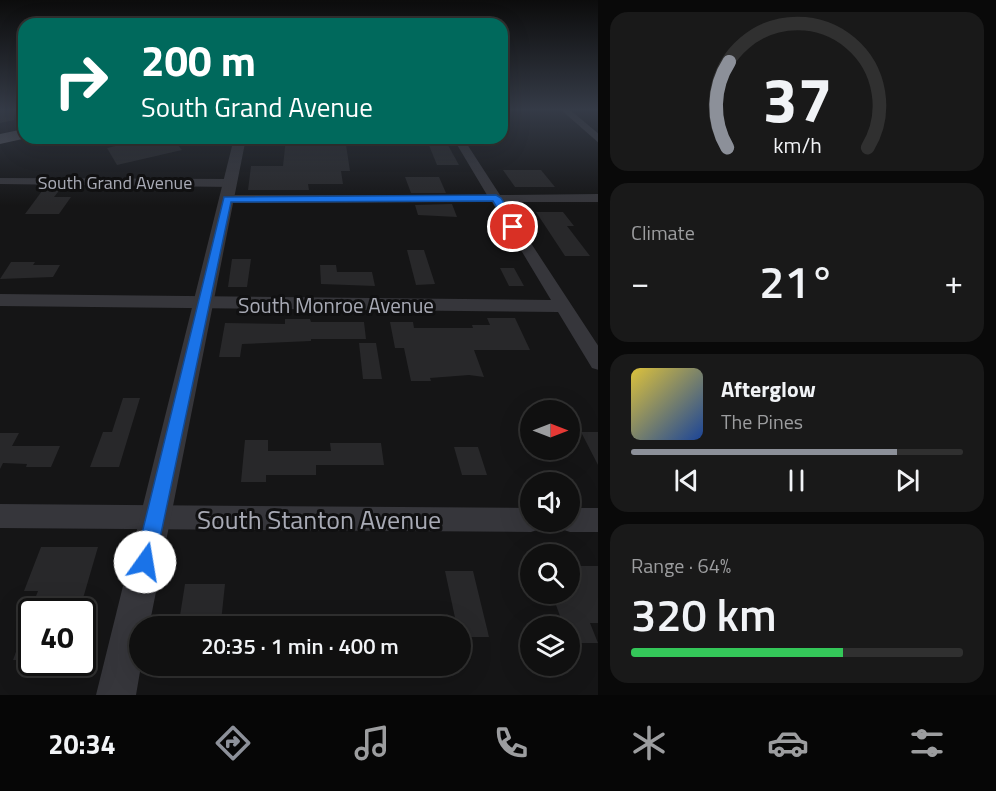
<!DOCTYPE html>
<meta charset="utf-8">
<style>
:root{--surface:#101010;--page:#191919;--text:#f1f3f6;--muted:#9c9d9f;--line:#303030;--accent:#8c9099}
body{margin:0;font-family:"Titillium Web",sans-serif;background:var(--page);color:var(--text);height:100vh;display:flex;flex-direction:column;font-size:22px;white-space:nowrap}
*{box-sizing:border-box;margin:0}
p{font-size:20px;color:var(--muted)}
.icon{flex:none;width:33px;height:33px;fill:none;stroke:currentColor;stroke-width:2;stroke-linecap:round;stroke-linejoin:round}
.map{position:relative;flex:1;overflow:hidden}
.panel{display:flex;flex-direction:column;gap:12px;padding:12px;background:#090909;width:398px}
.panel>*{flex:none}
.top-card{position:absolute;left:18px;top:18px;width:490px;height:126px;border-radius:18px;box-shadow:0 6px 24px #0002,0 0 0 2px var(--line);background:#00695c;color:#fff;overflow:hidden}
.needle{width:39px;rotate:90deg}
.tools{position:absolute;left:520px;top:400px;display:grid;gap:12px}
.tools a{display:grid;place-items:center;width:60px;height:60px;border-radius:50%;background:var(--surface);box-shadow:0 6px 24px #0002,0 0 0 2px var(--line);font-size:30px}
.speed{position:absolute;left:18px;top:598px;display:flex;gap:12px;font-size:30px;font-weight:700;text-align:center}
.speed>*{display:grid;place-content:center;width:78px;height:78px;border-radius:50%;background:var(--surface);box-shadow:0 6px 24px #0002,0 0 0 2px var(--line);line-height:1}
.speed .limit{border:3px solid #111;border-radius:9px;background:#fff;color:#111}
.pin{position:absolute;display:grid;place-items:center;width:51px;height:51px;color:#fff;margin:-26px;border:3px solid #fff;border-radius:50%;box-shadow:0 2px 6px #0007}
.me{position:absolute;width:66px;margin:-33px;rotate:13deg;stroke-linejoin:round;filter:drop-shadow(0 0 4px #0008)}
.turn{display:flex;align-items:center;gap:21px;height:126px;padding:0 24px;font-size:27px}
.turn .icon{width:78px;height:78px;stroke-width:2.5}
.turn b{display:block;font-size:42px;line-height:51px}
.big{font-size:45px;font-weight:600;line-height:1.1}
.panel .tile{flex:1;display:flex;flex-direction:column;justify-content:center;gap:9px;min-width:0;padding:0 21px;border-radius:18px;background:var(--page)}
.panel .dial{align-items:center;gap:0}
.dial svg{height:156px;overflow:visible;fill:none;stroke:var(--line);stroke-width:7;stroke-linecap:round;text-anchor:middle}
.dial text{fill:var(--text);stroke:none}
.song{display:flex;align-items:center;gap:18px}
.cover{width:72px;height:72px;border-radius:9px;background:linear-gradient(135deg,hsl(50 70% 55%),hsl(220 70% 35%))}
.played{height:6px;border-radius:3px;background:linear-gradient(90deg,var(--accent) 80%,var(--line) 80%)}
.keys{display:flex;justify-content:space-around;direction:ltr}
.heat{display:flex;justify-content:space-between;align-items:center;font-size:33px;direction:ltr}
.charge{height:9px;border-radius:4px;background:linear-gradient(90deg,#34c759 64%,var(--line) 0)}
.trip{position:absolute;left:129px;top:616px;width:342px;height:60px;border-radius:30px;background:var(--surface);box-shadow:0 6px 24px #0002,0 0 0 2px var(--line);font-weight:600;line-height:60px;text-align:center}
.menu{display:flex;height:96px;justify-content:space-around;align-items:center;background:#060606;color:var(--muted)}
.menu .icon{width:42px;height:42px}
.menu .current{color:var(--accent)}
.menu b{font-size:27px;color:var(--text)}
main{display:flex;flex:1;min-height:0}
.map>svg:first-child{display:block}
.building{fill:#28282a}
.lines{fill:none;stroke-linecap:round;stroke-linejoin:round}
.minor{fill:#36363b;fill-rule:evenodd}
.tertiary{fill:#36363b;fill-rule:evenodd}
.primary{fill:#525359;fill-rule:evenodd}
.route{fill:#1a73e8;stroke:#114b97;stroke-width:1.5}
.labels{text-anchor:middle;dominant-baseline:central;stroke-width:6;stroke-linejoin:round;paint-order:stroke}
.far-street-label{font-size:18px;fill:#a8aab5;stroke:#101011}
.street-label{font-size:21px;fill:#a8aab5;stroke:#101011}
.near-street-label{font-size:26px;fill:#a8aab5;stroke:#101011}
</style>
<main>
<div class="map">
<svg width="599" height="695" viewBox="0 0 599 695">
<rect width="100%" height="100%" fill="#151516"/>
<g class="building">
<polygon points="0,109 14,109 14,120 0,123"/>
<polygon points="151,138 172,138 182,150 117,165 107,148"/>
<polygon points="286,138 345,138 350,171 341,171 343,184 308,184 309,190 248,190 251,166 283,166"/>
<polygon points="426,138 444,138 459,165 437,165"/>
<polygon points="503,170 541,170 555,187 515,187"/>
<polygon points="405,177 439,177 446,193 411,193"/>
<polygon points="45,187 62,187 54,197 71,197 59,214 25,214"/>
<polygon points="452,204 457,217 418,215 415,205"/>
<polygon points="536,212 563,212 574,226 567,226 590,256 565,256"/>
<polygon points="407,250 424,250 435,284 416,285"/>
<polygon points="232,259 251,259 247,287 228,287"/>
<polygon points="11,262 35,262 33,265 60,265 53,277 0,279"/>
<polygon points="320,265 336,265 337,272 372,272 375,286 321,284"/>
<polygon points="500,268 514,268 524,286 509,286"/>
<polygon points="487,318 515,318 530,350 474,350 484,377 469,375 430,378 431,381 411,381 404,348 395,348 390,322 413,322 414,328 473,328 472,325 490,325"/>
<polygon points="285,319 310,319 311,322 364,322 366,339 311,339 311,341 242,344 240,357 219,357 225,323 285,324"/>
<polygon points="359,343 376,343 382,379 363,379"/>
<polygon points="123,398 140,398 119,467 90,467 103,432 112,432"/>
<polygon points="581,432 599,432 599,467"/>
<polygon points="0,433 19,433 12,446 60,446 51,467 26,467 27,464 3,463 0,469"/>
<polygon points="245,440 268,440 268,451 331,451 330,443 381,443 384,465 316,465 316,475 266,475 266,482 241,482"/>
<polygon points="454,447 478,447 487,475 462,475"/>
<polygon points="41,547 98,547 79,612 30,612 38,591 24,591"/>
<polygon points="570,566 599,566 599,623 590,623 598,643 570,643 570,627 564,627 552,594 570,594"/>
<polygon points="445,571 473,571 489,637 460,637 460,627 457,627"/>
<polygon points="185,584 225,584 221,622 179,622"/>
<polygon points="30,614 32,614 32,660 13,660"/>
</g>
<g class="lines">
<g class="minor">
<polygon points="560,109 569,109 599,134 599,143"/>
<polygon points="453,138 463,138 500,195 599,194 599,202 504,202 599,347 599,370 592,368 558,312 0,306 0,294 551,300 492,202 227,203 221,199 227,195 487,195"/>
<polygon points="0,178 231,179 237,183 231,187 0,184"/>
<polygon points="0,504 531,508 531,522 542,522 540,529 531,532 0,528"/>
<polygon points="570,508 599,508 599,532 570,532 561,529 559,522 570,522"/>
</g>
<polygon class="tertiary" points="234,138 246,138 149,627 140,627 140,666 141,666 136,695 96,695"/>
<polygon class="primary" points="24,129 24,138 27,138 0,144 0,134"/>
</g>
<linearGradient id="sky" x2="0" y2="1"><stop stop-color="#0c0c0c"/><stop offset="0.53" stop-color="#353b47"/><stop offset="1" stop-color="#353b47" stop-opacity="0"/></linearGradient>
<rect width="599" height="206" fill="url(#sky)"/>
<polygon class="route" points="496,195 501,198 519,227 517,229 510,229 493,201 231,202 155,562 152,569 145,572 138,569 135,562 224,197"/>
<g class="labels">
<g class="far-street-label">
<text x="115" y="182">South Grand Avenue</text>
</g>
<g class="street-label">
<text x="336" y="305">South Monroe Avenue</text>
</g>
<g class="near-street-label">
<text x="319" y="519">South Stanton Avenue</text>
</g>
</g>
</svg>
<div class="tools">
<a><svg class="needle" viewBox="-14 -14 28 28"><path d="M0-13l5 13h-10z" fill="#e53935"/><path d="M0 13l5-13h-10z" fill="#9c9d9f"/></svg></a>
<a><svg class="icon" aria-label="sound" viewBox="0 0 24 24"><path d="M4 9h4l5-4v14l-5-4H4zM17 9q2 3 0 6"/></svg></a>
<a><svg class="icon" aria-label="search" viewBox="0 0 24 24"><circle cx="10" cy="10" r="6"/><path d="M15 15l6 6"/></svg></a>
<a><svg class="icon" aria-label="layers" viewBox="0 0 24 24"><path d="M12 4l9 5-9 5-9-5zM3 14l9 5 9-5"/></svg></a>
</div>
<div class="speed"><div class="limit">40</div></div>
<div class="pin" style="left:513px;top:227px;background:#d93025"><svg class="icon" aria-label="arrive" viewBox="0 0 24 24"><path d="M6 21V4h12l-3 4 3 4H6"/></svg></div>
<svg class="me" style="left:145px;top:562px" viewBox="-20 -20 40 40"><circle r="19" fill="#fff"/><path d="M0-13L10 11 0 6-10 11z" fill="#1a73e8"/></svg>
<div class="trip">20:35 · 1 min · 400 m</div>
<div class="top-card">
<div class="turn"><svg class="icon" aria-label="right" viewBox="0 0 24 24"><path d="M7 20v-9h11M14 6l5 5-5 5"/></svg><div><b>200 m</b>South Grand Avenue</div></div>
</div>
</div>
<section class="panel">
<div class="tile dial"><svg viewBox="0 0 100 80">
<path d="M14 69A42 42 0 1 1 86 69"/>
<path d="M14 69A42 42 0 0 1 15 25" stroke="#8c9099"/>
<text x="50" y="56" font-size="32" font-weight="700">37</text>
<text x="50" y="72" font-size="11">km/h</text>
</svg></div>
<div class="tile"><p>Climate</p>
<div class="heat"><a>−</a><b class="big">21°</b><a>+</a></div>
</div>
<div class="tile">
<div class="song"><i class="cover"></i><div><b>Afterglow</b><p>The Pines</p></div></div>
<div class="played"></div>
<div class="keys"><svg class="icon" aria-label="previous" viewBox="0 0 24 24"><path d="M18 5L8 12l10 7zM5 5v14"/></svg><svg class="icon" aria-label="pause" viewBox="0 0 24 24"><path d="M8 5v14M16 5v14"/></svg><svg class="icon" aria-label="next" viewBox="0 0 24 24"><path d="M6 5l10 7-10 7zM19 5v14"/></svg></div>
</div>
<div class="tile"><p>Range · 64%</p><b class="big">320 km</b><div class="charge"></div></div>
</section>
</main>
<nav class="menu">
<b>20:34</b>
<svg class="icon current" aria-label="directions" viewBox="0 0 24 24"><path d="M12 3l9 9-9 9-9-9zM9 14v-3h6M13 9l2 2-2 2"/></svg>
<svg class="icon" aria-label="music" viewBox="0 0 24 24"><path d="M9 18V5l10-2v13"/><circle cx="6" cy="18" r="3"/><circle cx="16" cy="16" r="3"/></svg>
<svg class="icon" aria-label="phone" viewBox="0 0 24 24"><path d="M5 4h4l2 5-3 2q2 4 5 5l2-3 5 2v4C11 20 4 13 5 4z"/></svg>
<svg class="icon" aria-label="climate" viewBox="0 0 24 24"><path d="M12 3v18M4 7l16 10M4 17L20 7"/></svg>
<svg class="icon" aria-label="car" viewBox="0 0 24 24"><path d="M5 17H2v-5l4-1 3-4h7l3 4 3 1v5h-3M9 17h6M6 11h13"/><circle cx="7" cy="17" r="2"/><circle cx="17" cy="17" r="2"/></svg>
<svg class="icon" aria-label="filters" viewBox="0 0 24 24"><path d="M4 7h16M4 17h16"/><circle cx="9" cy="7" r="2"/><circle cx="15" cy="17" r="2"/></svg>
</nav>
